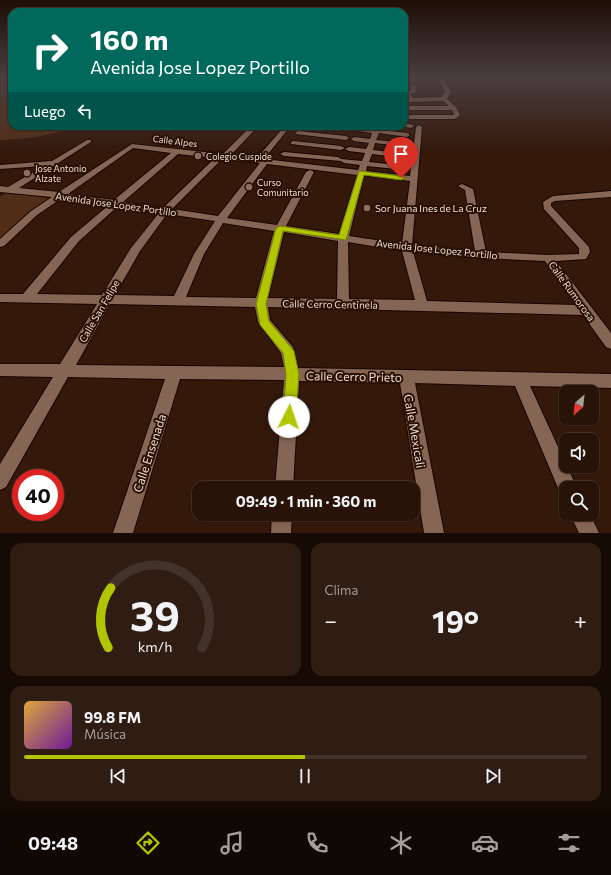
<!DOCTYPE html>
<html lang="es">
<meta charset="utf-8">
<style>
:root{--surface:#271308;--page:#2f1c12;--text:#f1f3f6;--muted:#a49e9c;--line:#433229;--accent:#b1c500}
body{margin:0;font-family:Commissioner,sans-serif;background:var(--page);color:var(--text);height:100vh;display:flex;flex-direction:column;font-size:15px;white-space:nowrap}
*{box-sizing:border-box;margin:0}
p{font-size:13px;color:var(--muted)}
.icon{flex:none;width:22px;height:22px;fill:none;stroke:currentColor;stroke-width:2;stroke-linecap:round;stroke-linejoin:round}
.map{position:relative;height:533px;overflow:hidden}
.panel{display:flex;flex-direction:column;gap:10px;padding:10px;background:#150a04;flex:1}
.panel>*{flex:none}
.guide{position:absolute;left:8px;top:8px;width:400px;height:122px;border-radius:12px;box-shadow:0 1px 3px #0004,0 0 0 1px var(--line);background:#00695c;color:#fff;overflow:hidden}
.needle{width:26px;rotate:208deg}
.controls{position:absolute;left:559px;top:385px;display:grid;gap:8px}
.controls a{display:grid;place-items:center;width:40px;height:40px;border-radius:8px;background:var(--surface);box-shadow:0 1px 3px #0004,0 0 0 1px var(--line);font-size:20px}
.speed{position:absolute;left:12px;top:469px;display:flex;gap:8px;font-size:20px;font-weight:700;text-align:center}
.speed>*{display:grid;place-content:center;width:52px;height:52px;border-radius:50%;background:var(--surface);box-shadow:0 1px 3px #0004,0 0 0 1px var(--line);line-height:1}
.speed .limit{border:6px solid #d22;background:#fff;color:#111}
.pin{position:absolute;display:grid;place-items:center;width:34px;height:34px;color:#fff;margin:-41px -17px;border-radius:50% 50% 50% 0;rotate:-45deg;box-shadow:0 0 4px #0007}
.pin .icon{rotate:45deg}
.me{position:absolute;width:44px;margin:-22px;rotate:4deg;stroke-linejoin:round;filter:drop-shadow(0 0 3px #0008)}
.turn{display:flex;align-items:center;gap:14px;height:84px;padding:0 16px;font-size:18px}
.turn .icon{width:52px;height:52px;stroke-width:2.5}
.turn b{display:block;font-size:28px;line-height:34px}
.then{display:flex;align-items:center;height:38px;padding:0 16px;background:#0003;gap:8px;font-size:15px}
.big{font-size:30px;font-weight:700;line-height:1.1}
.panel .tile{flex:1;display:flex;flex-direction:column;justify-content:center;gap:6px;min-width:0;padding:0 14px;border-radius:12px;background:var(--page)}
.panel .dial{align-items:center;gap:0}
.dial svg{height:104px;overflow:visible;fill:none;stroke:var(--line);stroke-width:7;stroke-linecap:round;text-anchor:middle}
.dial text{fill:var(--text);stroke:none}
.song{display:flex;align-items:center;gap:12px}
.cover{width:48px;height:48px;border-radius:6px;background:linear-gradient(135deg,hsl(40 70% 55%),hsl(280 70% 35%))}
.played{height:4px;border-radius:2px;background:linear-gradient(90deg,var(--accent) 50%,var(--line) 50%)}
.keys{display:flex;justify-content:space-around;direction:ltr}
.heat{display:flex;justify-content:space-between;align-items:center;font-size:22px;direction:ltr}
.panel .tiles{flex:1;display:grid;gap:10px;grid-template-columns:1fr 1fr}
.tile:last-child{grid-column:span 2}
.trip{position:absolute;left:192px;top:481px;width:228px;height:40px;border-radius:12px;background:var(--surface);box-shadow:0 1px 3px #0004,0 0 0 1px var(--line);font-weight:700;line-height:40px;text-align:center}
.menu{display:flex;height:64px;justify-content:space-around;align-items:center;background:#100803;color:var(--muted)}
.menu .icon{width:28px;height:28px}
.menu .selected{color:var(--accent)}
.menu b{font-size:18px;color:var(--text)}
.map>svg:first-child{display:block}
.green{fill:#522d18}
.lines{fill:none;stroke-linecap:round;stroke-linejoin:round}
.minor-casing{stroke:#1a0400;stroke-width:2}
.minor{fill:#856554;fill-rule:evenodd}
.route{fill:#b1c500;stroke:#738000}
.education-dot{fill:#8d6e63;stroke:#291003;stroke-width:1.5}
.labels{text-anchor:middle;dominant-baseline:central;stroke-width:4;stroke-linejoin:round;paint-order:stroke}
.far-street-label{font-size:9px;fill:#eedbd2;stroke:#291003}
.far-poi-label{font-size:9px;fill:#eedbd2;stroke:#291003;text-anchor:start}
.street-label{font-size:10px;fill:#eedbd2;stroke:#291003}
.poi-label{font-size:10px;fill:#eedbd2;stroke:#291003;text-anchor:start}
.near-street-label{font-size:12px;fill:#eedbd2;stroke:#291003}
</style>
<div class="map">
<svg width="611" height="533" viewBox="0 0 611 533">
<rect width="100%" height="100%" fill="#34190b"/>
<g class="green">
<path d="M 0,77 L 12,77 L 12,126 L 76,126 C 53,136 25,139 0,140 Z"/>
<polygon points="9,191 51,199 41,204 0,240 0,197"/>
</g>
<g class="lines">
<defs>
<g id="minor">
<polygon points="404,77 453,77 443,79 451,91 447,99 456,107 460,115 455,119 404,119 404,115 454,115 452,110 404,110 404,106 449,106 443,101 404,102 404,98 407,98 404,93 411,90 412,84 416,85 416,92 410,94 413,98 442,97 445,91 438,79 404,79"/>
<polygon points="404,123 413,125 414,126 411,128 402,126 404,126"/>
<path d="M 419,125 L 422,127 L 412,245 L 475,251 L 465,190 L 458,186 L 462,184 L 473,189 L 486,252 L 548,255 L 579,254 L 579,248 L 544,209 L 543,202 L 553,196 L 611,191 L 611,197 L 555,201 L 551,203 L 551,206 L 589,247 L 590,252 L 586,259 L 556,261 L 611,333 L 611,349 L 606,347 L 583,315 L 268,307 L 270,320 L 293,347 L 298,368 L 611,374 L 611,388 L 530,386 L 577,488 L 566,488 L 566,496 L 561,495 L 515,386 L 415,383 L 444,533 L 424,533 L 400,383 L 299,381 L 293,488 L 275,488 L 284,380 L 180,379 L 133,533 L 113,533 L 165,379 L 68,377 L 6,487 L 0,490 L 0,464 L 53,377 L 0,376 L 0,364 L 60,364 L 97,304 L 0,302 L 0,294 L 23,294 L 71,237 L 109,205 L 62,198 L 37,215 L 4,246 L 0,247 L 0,239 L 31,211 L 52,197 L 0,192 L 0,186 L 8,187 L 44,166 L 0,169 L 0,165 L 52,161 L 87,140 L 91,140 L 91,142 L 19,188 L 59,192 L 132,144 L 223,154 L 251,126 L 258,126 L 231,155 L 257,158 L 284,127 L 286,126 L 289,128 L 264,159 L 358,170 L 360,165 L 344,163 L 341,161 L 284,156 L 280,154 L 284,152 L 338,157 L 341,159 L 362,161 L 365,153 L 349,151 L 345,149 L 349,147 L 366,149 L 369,143 L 354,141 L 351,139 L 354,137 L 370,139 L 372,133 L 358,131 L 355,129 L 358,127 L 374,129 L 375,126 L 381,126 L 380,130 L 407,133 L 410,135 L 407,137 L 379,133 L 376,140 L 407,143 L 410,145 L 407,147 L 375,143 L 373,150 L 407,154 L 411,156 L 407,158 L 372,154 L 369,162 L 405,166 L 409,168 L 405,170 L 367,166 L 366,171 L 410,176 L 416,127 ZM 133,148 L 171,153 L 114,200 L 68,194 ZM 178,154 L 215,158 L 163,208 L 123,202 ZM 222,159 L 260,163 L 218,216 L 172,209 ZM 267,164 L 357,175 L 339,234 L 286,226 L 314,172 L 310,170 L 306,172 L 277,225 L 227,218 ZM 364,175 L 410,181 L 402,244 L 349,236 ZM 118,206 L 159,213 L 131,248 L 102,295 L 37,294 L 79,241 ZM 167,214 L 215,221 L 194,254 L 174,296 L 115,295 L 140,251 ZM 223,223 L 274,231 L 256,298 L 186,297 L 204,254 ZM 284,232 L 338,241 L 337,299 L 268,298 ZM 348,242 L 402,251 L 415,300 L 349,299 ZM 413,252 L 481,258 L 545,261 L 576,305 L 427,301 ZM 110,304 L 255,307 L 258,322 L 281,353 L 284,367 L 76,365 Z"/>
<polygon points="317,126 346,126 350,128 347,130 320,128"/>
<polygon points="298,131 346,136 349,138 346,140 296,134 295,133"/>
<polygon points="293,141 341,146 345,148 341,150 291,144 291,142"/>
<polygon points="272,514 292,514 291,533 271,533"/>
<polygon points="570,514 590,514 599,533 579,533"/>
</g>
</defs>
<use href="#minor" class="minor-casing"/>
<use href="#minor" class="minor"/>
</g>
<linearGradient id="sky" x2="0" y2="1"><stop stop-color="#1d0e06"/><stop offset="0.51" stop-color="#4a3e3f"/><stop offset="1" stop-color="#4a3e3f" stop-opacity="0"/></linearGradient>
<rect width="611" height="152" fill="url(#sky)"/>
<polygon class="route" points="359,171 401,176 405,178 401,180 364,175 346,240 283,231 266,304 269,321 294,351 299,374 296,417 294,421 289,423 285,421 283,417 286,374 283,353 260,325 256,304 276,228 280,226 339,235"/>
<g class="education-dot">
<circle cx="198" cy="156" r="4"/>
<circle cx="27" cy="173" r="4"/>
<circle cx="249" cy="187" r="4"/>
<circle cx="367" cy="208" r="4"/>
</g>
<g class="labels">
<g class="far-street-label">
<text transform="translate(175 141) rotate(7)">Calle Alpes</text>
</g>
<g class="far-poi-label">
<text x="206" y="156">Colegio Cuspide</text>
<text x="35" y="168">Jose Antonio<tspan x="35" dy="10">Alzate</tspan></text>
<text x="257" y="182">Curso<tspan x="257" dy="10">Comunitario</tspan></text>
</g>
<g class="street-label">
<text transform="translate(116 204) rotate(8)">Avenida Jose Lopez Portillo</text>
<text transform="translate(437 249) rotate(6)">Avenida Jose Lopez Portillo</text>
<text transform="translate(572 291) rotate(54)">Calle Rumorosa</text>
<text transform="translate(330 304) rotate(1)">Calle Cerro Centinela</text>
<text transform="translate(99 311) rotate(-60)">Calle San Felipe</text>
</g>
<g class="poi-label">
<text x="375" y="208">Sor Juana Ines de La Cruz</text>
</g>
<g class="near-street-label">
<text transform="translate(354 376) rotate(1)">Calle Cerro Prieto</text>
<text transform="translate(415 431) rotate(80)">Calle Mexicali</text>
<text transform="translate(149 453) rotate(-72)">Calle Ensenada</text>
</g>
</g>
</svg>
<div class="controls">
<a><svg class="needle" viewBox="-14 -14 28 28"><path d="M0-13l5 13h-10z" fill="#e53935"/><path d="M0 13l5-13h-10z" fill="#a49e9c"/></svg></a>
<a><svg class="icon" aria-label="sound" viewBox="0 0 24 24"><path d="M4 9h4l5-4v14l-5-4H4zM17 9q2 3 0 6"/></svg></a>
<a><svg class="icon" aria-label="search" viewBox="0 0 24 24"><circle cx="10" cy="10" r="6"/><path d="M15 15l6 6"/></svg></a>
</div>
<div class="speed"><div class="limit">40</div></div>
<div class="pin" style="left:401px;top:178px;background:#d93025"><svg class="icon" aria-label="arrive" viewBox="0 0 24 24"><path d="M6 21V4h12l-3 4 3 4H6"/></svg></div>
<svg class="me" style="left:289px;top:417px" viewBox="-20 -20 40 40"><circle r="19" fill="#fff"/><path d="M0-13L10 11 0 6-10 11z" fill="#b1c500"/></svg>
<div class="trip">09:49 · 1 min · 360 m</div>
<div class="guide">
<div class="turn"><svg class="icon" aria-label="right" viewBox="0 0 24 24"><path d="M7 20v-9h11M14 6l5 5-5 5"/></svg><div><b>160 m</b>Avenida Jose Lopez Portillo</div></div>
<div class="then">Luego<svg class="icon" aria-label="left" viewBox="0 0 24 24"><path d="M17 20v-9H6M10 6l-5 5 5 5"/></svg></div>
</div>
</div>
<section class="panel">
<div class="tiles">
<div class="tile dial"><svg viewBox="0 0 100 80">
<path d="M14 69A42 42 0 1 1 86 69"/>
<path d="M14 69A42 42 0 0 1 16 23" stroke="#b1c500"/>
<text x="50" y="56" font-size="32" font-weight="700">39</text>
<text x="50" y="72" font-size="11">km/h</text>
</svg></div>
<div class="tile"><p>Clima</p>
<div class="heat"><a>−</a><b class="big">19°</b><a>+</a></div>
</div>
<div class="tile">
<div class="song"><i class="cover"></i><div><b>99.8 FM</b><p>Música</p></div></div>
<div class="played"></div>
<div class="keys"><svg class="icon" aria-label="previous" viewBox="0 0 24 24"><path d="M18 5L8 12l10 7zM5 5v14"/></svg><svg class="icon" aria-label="pause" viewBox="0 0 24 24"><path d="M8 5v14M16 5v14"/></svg><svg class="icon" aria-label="next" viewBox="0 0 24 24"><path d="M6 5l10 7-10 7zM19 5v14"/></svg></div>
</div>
</div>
</section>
<nav class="menu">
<b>09:48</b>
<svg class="icon selected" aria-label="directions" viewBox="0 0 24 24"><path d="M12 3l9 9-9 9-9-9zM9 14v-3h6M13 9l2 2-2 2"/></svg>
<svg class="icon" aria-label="music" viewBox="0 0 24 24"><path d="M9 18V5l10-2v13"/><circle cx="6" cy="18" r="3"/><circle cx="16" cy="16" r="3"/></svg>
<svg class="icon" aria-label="phone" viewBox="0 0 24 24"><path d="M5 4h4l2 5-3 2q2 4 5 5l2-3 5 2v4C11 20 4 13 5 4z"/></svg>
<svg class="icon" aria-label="climate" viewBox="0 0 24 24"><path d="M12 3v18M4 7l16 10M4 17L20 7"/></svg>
<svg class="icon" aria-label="car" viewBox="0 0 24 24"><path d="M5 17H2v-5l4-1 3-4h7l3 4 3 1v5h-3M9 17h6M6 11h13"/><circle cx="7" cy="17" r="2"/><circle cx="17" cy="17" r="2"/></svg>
<svg class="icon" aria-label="filters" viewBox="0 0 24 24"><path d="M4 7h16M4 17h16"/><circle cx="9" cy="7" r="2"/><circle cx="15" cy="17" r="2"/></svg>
</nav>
